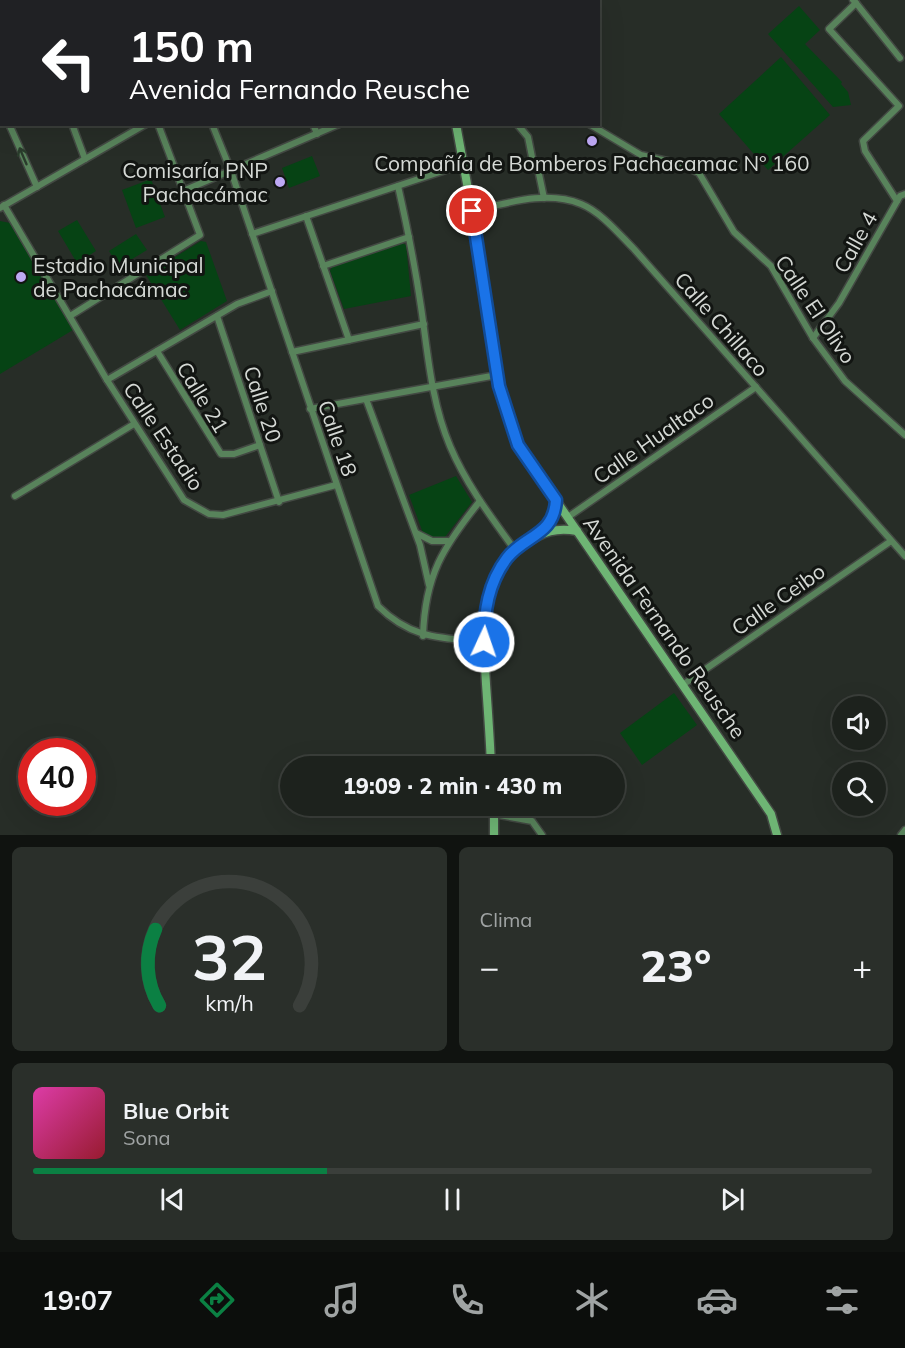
<!DOCTYPE html>
<html lang="es">
<meta charset="utf-8">
<style>
:root{--surface:#1d221d;--page:#2a2f2a;--text:#f1f3f6;--muted:#a0a4a4;--line:#3b3f3b;--accent:#0b8043}
body{margin:0;font-family:Mulish,sans-serif;background:var(--page);color:var(--text);height:100vh;display:flex;flex-direction:column;font-size:22px;white-space:nowrap}
*{box-sizing:border-box;margin:0}
p{font-size:20px;color:var(--muted)}
.icon{flex:none;width:33px;height:33px;fill:none;stroke:currentColor;stroke-width:2;stroke-linecap:round;stroke-linejoin:round}
.map{position:relative;height:835px;overflow:hidden}
.drawer{display:flex;flex-direction:column;gap:12px;padding:12px;background:#101310;flex:1}
.drawer>*{flex:none}
.banner{position:absolute;left:0px;top:0px;width:600px;height:126px;box-shadow:0 6px 24px #0002,0 0 0 2px var(--line);background:#202124;color:#fff;overflow:hidden}
.tools{position:absolute;left:832px;top:696px;display:grid;gap:12px}
.tools a{display:grid;place-items:center;width:54px;height:54px;border-radius:50%;background:var(--surface);box-shadow:0 6px 24px #0002,0 0 0 2px var(--line);font-size:30px}
.speed{position:absolute;left:18px;top:738px;display:flex;gap:12px;font-size:30px;font-weight:700;text-align:center}
.speed>*{display:grid;place-content:center;width:78px;height:78px;border-radius:50%;background:var(--surface);box-shadow:0 6px 24px #0002,0 0 0 2px var(--line);line-height:1}
.speed .limit{border:9px solid #d22;background:#fff;color:#111}
.pin{position:absolute;display:grid;place-items:center;width:51px;height:51px;color:#fff;margin:-26px;border:3px solid #fff;border-radius:50%;box-shadow:0 2px 6px #0007}
.me{position:absolute;width:66px;margin:-33px;rotate:3deg;stroke-linejoin:round;filter:drop-shadow(0 0 4px #0008)}
.turn{display:flex;align-items:center;gap:21px;height:126px;padding:0 30px;font-size:27px}
.turn .icon{width:78px;height:78px;stroke-width:2.5}
.turn b{display:block;font-size:42px;line-height:51px}
.big{font-size:45px;font-weight:800;line-height:1.1}
.drawer .card{flex:1;display:flex;flex-direction:column;justify-content:center;gap:9px;min-width:0;padding:0 21px;border-radius:9px;background:var(--page)}
.drawer .dial{align-items:center;gap:0}
.dial svg{height:156px;overflow:visible;fill:none;stroke:var(--line);stroke-width:7;stroke-linecap:round;text-anchor:middle}
.dial text{fill:var(--text);stroke:none}
.song{display:flex;align-items:center;gap:18px}
.cover{width:72px;height:72px;border-radius:9px;background:linear-gradient(135deg,hsl(320 70% 55%),hsl(350 70% 35%))}
.played{height:6px;border-radius:3px;background:linear-gradient(90deg,var(--accent) 35%,var(--line) 35%)}
.keys{display:flex;justify-content:space-around;direction:ltr}
.heat{display:flex;justify-content:space-between;align-items:center;font-size:33px;direction:ltr}
.drawer .tiles{flex:1;display:grid;gap:12px;grid-template-columns:1fr 1fr}
.card:last-child{grid-column:span 2}
.trip{position:absolute;left:280px;top:756px;width:345px;height:60px;border-radius:30px;background:var(--surface);box-shadow:0 6px 24px #0002,0 0 0 2px var(--line);font-weight:800;line-height:60px;text-align:center}
.tabs{display:flex;height:96px;justify-content:space-around;align-items:center;background:#0c0e0c;color:var(--muted)}
.tabs .icon{width:42px;height:42px}
.tabs .active{color:var(--accent)}
.tabs b{font-size:27px;color:var(--text)}
.map>svg:first-child{display:block}
.green{fill:#064314}
.lines{fill:none;stroke-linecap:round;stroke-linejoin:round}
.street-casing{stroke:#434943;stroke-width:9}
.secondary-casing{stroke:#434943;stroke-width:11}
.street{stroke:#58835b;stroke-width:6}
.secondary{stroke:#6eb574;stroke-width:8}
.oneway{stroke:#2a3c2c}
.route-casing{stroke:#114b97;stroke-width:15}
.route{stroke:#1a73e8;stroke-width:10}
.poi-dot{fill:#bea9f5;stroke:#121512;stroke-width:2}
.labels{text-anchor:middle;dominant-baseline:central;stroke-width:6;stroke-linejoin:round;paint-order:stroke}
.poi-label{font-size:21px;fill:#d5d9d5;stroke:#121512}
.street-label{font-size:21px;fill:#d5d9d5;stroke:#121512}
</style>
<div class="map">
<svg width="905" height="835" viewBox="0 0 905 835">
<rect width="100%" height="100%" fill="#272d27"/>
<g class="green">
<polygon points="799,6 820,30 805,44 842,82 841,84 848,92 851,105 833,107 768,34"/>
<polygon points="781,57 830,115 768,170 719,114"/>
<polygon points="312,156 320,176 289,188 282,168"/>
<polygon points="151,179 165,217 136,228 122,190"/>
<polygon points="77,220 96,251 77,263 58,231"/>
<polygon points="0,221 10,223 73,330 0,374"/>
<polygon points="136,234 147,250 119,267 109,251"/>
<polygon points="201,241 206,242 227,301 180,330 146,275"/>
<polygon points="402,243 406,245 411,296 344,309 330,271 332,267"/>
<polygon points="456,476 472,502 445,537 428,538 423,533 409,495"/>
<polygon points="674,693 697,725 642,765 620,733"/>
</g>
<g class="lines">
<defs>
<g id="street">
<polyline points="21,0 22,2"/>
<polyline points="108,0 109,2"/>
<polyline points="162,0 162,2"/>
<polyline points="210,0 210,2"/>
<polyline points="261,0 262,2"/>
<polyline points="323,0 323,2"/>
<polyline points="408,0 408,2"/>
<polyline points="853,0 856,3 829,29 899,106 863,141 865,151 897,201"/>
<polyline points="137,2 141,0"/>
<polyline points="856,3 900,58"/>
<polyline points="0,56 2,55"/>
<polyline points="0,102 2,106"/>
<polyline points="9,124 37,187"/>
<polyline points="72,124 85,159"/>
<path d="M 212,124 L 231,171 L 378,606 C 411,639 441,638 484,642"/>
<polyline points="313,124 317,134"/>
<polyline points="517,124 528,137 533,162"/>
<polyline points="589,124 641,155 680,164 699,173 734,232 771,266 813,338 845,381 905,435"/>
<polyline points="539,174 544,198"/>
<path d="M 398,186 C 407,226 415,266 421,307 C 428,354 431,401 450,446 C 466,484 491,517 515,550"/>
<polyline points="183,191 339,124"/>
<polyline points="4,205 107,380 184,500 209,514 223,515 336,485"/>
<polyline points="0,208 146,124"/>
<path d="M 472,211 C 508,203 546,190 581,204 C 601,212 619,234 634,249 L 905,556"/>
<polyline points="306,216 349,340"/>
<polyline points="252,234 464,164"/>
<polyline points="323,266 409,237"/>
<polyline points="70,316 200,235 158,124"/>
<polyline points="217,316 279,502"/>
<polyline points="813,338 839,303 900,196 905,194"/>
<polyline points="157,351 221,454 234,454 260,445"/>
<polyline points="292,352 424,324"/>
<polyline points="107,380 237,304 272,291"/>
<polyline points="366,399 420,545 429,585"/>
<polyline points="310,409 497,375"/>
<polyline points="15,496 134,424"/>
<polyline points="568,517 756,387"/>
<polyline points="416,533 432,541 448,541"/>
<path d="M 423,636 C 425,575 443,547 480,501"/>
<polyline points="684,684 891,541"/>
<polyline points="494,814 532,821 542,835"/>
<polyline points="901,835 905,830"/>
</g>
<g id="secondary">
<polyline points="456,124 472,211 499,386 518,445 771,814 777,835"/>
<polyline points="541,533 552,517 556,499"/>
<path d="M 491,766 C 490,739 488,712 486,684 C 483,634 478,575 526,543 C 543,532 556,527 577,531"/>
<polyline points="494,806 494,835"/>
</g>
</defs>
<use href="#street" class="street-casing"/>
<use href="#secondary" class="secondary-casing"/>
<use href="#street" class="street"/>
<use href="#secondary" class="secondary"/>
</g>
<defs><path id="oneway-shaft" d="M-6 0H5M1.5-3L5.5 0L1.5 3" fill="none" stroke-width="1.6" stroke-linecap="round" stroke-linejoin="round" transform="scale(1.5)"/></defs>
<use class="oneway" href="#oneway-shaft" transform="translate(23 156) rotate(-113)"/>
<g class="lines">
<defs>
<path id="route" d="M 472,211 L 499,386 L 518,445 L 556,500 C 554,536 525,535 507,558 C 488,583 484,612 484,642"/>
</defs>
<use href="#route" class="route-casing"/>
<use href="#route" class="route"/>
</g>
<g class="poi-dot">
<circle cx="592" cy="141" r="6"/>
<circle cx="280" cy="182" r="6"/>
<circle cx="21" cy="277" r="6"/>
</g>
<g class="labels">
<g class="poi-label">
<text x="592" y="163">Compañía de Bomberos Pachacamac Nº 160</text>
<text x="268" y="170" text-anchor="end">Comisaría PNP<tspan x="268" dy="24">Pachacámac</tspan></text>
<text x="33" y="265" text-anchor="start">Estadio Municipal<tspan x="33" dy="24">de Pachacámac</tspan></text>
</g>
<g class="street-label">
<text transform="translate(855 242) rotate(-61)">Calle 4</text>
<text transform="translate(816 309) rotate(56)">Calle El Olivo</text>
<text transform="translate(722 324) rotate(49)">Calle Chillaco</text>
<text transform="translate(203 397) rotate(59)">Calle 21</text>
<text transform="translate(263 404) rotate(72)">Calle 20</text>
<text transform="translate(164 436) rotate(56)">Calle Estadio</text>
<text transform="translate(338 438) rotate(71)">Calle 18</text>
<text transform="translate(653 438) rotate(-35)">Calle Hualtaco</text>
<text transform="translate(778 599) rotate(-35)">Calle Ceibo</text>
<text transform="translate(665 627) rotate(55)">Avenida Fernando Reusche</text>
</g>
</g>
</svg>
<div class="tools">
<a><svg class="icon" aria-label="sound" viewBox="0 0 24 24"><path d="M4 9h4l5-4v14l-5-4H4zM17 9q2 3 0 6"/></svg></a>
<a><svg class="icon" aria-label="search" viewBox="0 0 24 24"><circle cx="10" cy="10" r="6"/><path d="M15 15l6 6"/></svg></a>
</div>
<div class="speed"><div class="limit">40</div></div>
<div class="pin" style="left:472px;top:211px;background:#d93025"><svg class="icon" aria-label="arrive" viewBox="0 0 24 24"><path d="M6 21V4h12l-3 4 3 4H6"/></svg></div>
<svg class="me" style="left:484px;top:642px" viewBox="-20 -20 40 40"><circle r="17" fill="#1a73e8" stroke="#fff" stroke-width="3"/><path d="M0-11L8 9 0 5-8 9z" fill="#fff"/></svg>
<div class="trip">19:09 · 2 min · 430 m</div>
<div class="banner">
<div class="turn"><svg class="icon" aria-label="left" viewBox="0 0 24 24"><path d="M17 20v-9H6M10 6l-5 5 5 5"/></svg><div><b>150 m</b>Avenida Fernando Reusche</div></div>
</div>
</div>
<section class="drawer">
<div class="tiles">
<div class="card dial"><svg viewBox="0 0 100 80">
<path d="M14 69A42 42 0 1 1 86 69"/>
<path d="M14 69A42 42 0 0 1 12 30" stroke="#0b8043"/>
<text x="50" y="56" font-size="32" font-weight="700">32</text>
<text x="50" y="72" font-size="11">km/h</text>
</svg></div>
<div class="card"><p>Clima</p>
<div class="heat"><a>−</a><b class="big">23°</b><a>+</a></div>
</div>
<div class="card">
<div class="song"><i class="cover"></i><div><b>Blue Orbit</b><p>Sona</p></div></div>
<div class="played"></div>
<div class="keys"><svg class="icon" aria-label="previous" viewBox="0 0 24 24"><path d="M18 5L8 12l10 7zM5 5v14"/></svg><svg class="icon" aria-label="pause" viewBox="0 0 24 24"><path d="M8 5v14M16 5v14"/></svg><svg class="icon" aria-label="next" viewBox="0 0 24 24"><path d="M6 5l10 7-10 7zM19 5v14"/></svg></div>
</div>
</div>
</section>
<nav class="tabs">
<b>19:07</b>
<svg class="icon active" aria-label="directions" viewBox="0 0 24 24"><path d="M12 3l9 9-9 9-9-9zM9 14v-3h6M13 9l2 2-2 2"/></svg>
<svg class="icon" aria-label="music" viewBox="0 0 24 24"><path d="M9 18V5l10-2v13"/><circle cx="6" cy="18" r="3"/><circle cx="16" cy="16" r="3"/></svg>
<svg class="icon" aria-label="phone" viewBox="0 0 24 24"><path d="M5 4h4l2 5-3 2q2 4 5 5l2-3 5 2v4C11 20 4 13 5 4z"/></svg>
<svg class="icon" aria-label="climate" viewBox="0 0 24 24"><path d="M12 3v18M4 7l16 10M4 17L20 7"/></svg>
<svg class="icon" aria-label="car" viewBox="0 0 24 24"><path d="M5 17H2v-5l4-1 3-4h7l3 4 3 1v5h-3M9 17h6M6 11h13"/><circle cx="7" cy="17" r="2"/><circle cx="17" cy="17" r="2"/></svg>
<svg class="icon" aria-label="filters" viewBox="0 0 24 24"><path d="M4 7h16M4 17h16"/><circle cx="9" cy="7" r="2"/><circle cx="15" cy="17" r="2"/></svg>
</nav>
